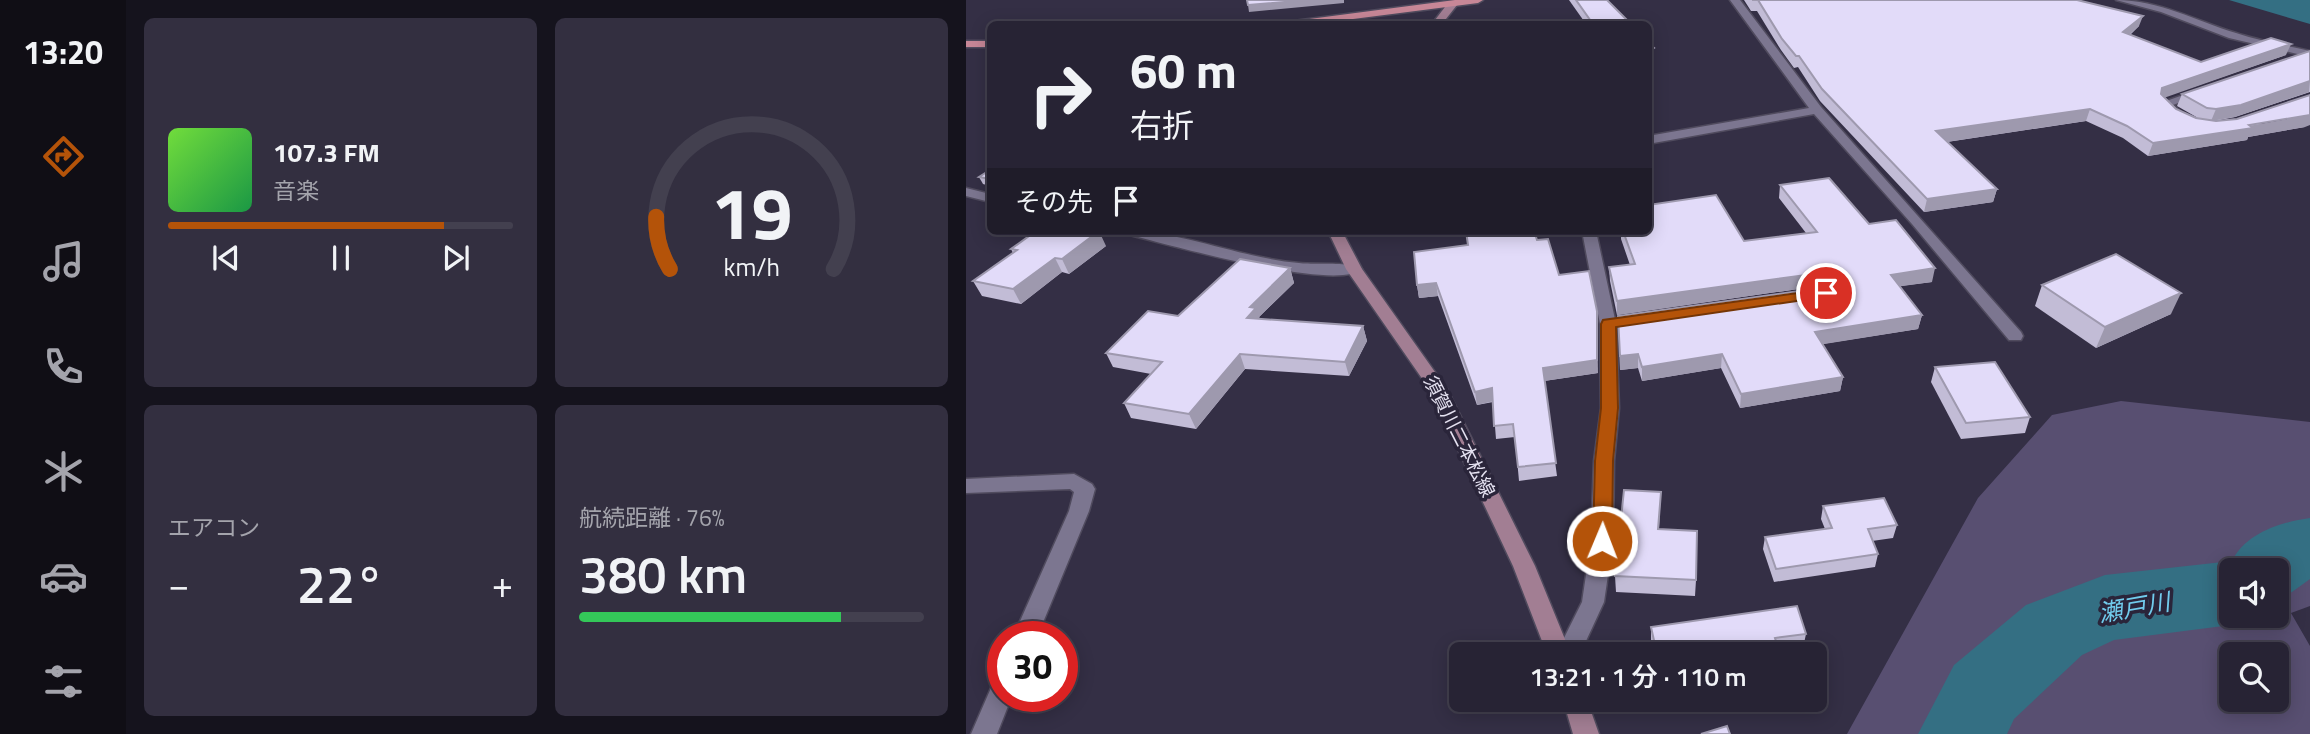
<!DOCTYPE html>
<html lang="ja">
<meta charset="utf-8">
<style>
:root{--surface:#272334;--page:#332f40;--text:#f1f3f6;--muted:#a4a4ac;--line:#43404f;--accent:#b45309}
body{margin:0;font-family:"Titillium Web","Noto Sans JP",sans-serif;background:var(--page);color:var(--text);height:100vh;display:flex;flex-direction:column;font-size:26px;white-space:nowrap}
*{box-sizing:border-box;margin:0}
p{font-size:23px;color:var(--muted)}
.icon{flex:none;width:38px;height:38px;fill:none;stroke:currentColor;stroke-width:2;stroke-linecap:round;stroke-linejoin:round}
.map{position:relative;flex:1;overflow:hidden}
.sheet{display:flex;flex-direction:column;gap:18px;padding:18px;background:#15131d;width:840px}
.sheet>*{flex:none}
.top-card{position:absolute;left:21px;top:21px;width:665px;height:214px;border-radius:10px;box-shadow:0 4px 18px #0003,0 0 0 2px var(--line);background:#272334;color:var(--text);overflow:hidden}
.buttons{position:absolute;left:1253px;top:558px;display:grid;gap:14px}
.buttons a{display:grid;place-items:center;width:70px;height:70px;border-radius:10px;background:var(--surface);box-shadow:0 4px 18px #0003,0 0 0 2px var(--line);font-size:35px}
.speed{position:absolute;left:21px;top:621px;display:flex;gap:14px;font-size:35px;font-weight:700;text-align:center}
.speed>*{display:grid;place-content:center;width:91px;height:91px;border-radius:50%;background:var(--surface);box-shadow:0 4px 18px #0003,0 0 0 2px var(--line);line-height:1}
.speed .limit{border:10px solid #d22;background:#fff;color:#111}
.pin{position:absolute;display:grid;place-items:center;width:60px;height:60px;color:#fff;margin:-30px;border:4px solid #fff;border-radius:50%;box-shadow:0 2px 7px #0007}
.me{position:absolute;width:77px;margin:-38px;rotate:1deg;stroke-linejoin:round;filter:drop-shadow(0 0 5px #0008)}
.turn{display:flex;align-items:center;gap:24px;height:147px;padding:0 28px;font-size:32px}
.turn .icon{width:91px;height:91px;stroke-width:2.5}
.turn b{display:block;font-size:49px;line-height:60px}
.then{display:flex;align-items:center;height:66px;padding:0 28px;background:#0003;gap:14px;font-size:26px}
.big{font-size:52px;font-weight:600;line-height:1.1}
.sheet .tile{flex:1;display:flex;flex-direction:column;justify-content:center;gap:10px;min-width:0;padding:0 24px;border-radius:10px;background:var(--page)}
.sheet .dial{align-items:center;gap:0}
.dial svg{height:182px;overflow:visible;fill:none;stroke:var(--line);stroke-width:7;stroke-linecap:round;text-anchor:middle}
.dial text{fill:var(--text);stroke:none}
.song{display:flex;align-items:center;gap:21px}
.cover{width:84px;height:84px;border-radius:10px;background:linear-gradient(135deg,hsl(100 70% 55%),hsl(140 70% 35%))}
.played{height:7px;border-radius:4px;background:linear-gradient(90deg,var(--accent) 80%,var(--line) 80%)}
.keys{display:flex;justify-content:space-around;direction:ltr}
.heat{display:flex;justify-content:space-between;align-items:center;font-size:38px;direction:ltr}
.charge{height:10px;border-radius:5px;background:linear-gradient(90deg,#34c759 76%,var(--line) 0)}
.sheet .tiles{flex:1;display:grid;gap:18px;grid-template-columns:repeat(2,1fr)}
.trip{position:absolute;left:483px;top:642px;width:378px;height:70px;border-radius:10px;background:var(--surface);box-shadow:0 4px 18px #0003,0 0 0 2px var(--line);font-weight:600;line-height:70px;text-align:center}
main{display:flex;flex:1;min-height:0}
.menu{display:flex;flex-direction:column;width:126px;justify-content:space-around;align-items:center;background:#100e15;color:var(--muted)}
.menu .icon{width:49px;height:49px}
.menu .selected{color:var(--accent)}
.menu b{font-size:32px;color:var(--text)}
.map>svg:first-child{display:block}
.green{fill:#584f71;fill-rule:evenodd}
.water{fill:#346f83}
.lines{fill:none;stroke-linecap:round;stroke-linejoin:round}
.river{fill:#346f83;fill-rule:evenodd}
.minor-casing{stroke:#504b5e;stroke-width:3}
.secondary-casing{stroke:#504b5e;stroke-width:3}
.primary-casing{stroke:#504b5e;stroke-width:3}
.minor{fill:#7c7690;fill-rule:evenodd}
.secondary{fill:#a27e93;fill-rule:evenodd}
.primary{fill:#c78797;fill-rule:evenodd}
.wall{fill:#c2bcd6}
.shaded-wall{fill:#9e99ae}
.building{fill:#e2dbf9;stroke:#9e99ae;stroke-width:2}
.route{fill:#b45309;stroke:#753606;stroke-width:2}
.labels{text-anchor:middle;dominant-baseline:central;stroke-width:7;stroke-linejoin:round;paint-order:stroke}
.street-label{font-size:19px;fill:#e5e2f1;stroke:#2a253a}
.near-water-label{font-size:24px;font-style:italic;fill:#71cced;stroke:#2a253a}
</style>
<main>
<nav class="menu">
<b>13:20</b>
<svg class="icon selected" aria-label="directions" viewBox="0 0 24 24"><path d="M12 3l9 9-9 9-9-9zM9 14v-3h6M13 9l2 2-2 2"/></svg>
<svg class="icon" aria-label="music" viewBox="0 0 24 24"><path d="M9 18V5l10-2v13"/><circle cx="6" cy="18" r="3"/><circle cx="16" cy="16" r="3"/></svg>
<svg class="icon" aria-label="phone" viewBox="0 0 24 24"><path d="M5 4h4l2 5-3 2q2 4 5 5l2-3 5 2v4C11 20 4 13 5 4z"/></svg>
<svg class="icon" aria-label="climate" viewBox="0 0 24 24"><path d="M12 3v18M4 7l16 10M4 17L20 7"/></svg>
<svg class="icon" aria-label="car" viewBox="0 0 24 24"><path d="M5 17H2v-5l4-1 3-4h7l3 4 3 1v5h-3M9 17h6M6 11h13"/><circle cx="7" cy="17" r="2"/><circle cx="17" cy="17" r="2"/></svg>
<svg class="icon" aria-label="filters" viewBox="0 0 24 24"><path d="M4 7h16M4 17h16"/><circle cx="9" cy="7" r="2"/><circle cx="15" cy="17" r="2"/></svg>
</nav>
<section class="sheet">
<div class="tiles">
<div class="tile">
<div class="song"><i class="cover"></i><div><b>107.3 FM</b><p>音楽</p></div></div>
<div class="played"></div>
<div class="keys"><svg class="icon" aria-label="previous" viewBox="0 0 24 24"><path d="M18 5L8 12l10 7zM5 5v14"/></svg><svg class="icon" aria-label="pause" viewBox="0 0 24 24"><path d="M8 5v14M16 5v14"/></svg><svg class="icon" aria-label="next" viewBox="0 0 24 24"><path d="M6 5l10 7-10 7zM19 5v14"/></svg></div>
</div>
<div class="tile dial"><svg viewBox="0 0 100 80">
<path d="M14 69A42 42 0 1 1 86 69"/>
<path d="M14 69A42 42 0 0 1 8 46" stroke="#b45309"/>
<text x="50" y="56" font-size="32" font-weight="700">19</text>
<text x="50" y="72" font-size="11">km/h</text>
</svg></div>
<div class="tile"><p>エアコン</p>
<div class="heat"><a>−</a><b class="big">22°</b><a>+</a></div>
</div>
<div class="tile"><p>航続距離 · 76%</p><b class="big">380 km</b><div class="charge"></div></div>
</div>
</section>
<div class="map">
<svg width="1344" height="734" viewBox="0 0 1344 734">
<rect width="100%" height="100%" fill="#342f45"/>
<path class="green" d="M 1155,401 L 1344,422 L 1344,606 L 1325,613 L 1344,646 L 1344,734 L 881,734 L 1012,498 L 1086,415 ZM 1265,570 L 1311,570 L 1311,616 L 1265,616 ZM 1265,654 L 1311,654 L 1311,700 L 1265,700 Z"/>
<polygon class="water" points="1263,0 1344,0 1344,24"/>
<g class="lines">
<path class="river" d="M 1344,518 L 1344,579 L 1326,592 L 1311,597 L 1311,570 L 1265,570 L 1265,616 L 1292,616 L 1265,625 L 1148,640 L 1116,655 L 1048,719 L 1041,734 L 952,734 L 988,665 L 1060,605 L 1139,575 L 1266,561 C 1280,533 1315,522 1344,518 Z"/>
<defs>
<g id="minor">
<polygon points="764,0 774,0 855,107 1055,332 1057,336 1055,340 1043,340 946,224 848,114 682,144 682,136 843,108"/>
<path d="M 1150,0 C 1193,0 1230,21 1270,33 C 1294,41 1319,45 1344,51 L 1344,57 L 1263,38 L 1195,12 Z"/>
<polygon points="1231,90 1241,92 1207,105 1215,112 1215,118 1207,118 1192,104"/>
<polygon points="0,188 24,194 24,202 0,196"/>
<path d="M 158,231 C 217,231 274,258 333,263 C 347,265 388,261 396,269 C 371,293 197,243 160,234 Z"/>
<polygon points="616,231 630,231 650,324 653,408 648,461 647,541 638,602 614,654 590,654 616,602 625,541 628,461 635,408 634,324"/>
<polygon points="108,474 126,484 129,489 123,511 71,637 47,637 103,511 108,492 104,489 0,493 0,479"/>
<polygon points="37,678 37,696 46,696 31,734 5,734 28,681"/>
</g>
<g id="secondary">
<polygon points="482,3 491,5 476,24 466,24"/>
<polygon points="362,231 376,231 396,269 481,389 569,566 605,654 581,654 547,566 464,390 380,269"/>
<polygon points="597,700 621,700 633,734 607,734"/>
</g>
<g id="primary">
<polygon points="489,0 517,0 512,3 348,24 323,24 328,21"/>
<rect x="0" y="41" width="24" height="6"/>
</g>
</defs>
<use href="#minor" class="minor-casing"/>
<use href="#secondary" class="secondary-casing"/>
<use href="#primary" class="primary-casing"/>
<use href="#minor" class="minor"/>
<use href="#secondary" class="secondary"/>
<use href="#primary" class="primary"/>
</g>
<g class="wall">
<polygon points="603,0 641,0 665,24 620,24"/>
<polygon points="778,0 1111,0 1173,26 1164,35 1235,62 1320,55 1198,97 1210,109 1232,118 1211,106 1216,94 1344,51 1344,92 1269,117 1249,121 1339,127 1282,137 1281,140 1182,156 1157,138 1120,121 981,142 1031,189 1027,202 958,212 854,101 832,67 828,68 815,50 791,11 785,11"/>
<polygon points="24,170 24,186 17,184 13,177"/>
<polygon points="814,185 903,224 966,282 934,286 956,315 952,329 856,344 877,377 874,391 774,408 755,368 676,381 672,368 654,370 652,316 862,287 860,285 651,315 644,281 643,267 664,265 655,239 655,231 682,231 778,241 840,233 813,198"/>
<polygon points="499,231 568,231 571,240 593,275 632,373 578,381 591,476 553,481 549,437 530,439 527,402 511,405 472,296 453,298 451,285 502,245"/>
<polygon points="140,246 103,274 96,272 55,304 16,296 7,281 47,253 45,249"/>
<polygon points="324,268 328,283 293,317 294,319 397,326 401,341 383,376 279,369 230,429 165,418 158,403 185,374 147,367 140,353"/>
<polygon points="1076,285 1205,314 1130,348 1069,306"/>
<polygon points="969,367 1064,417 1059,433 995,439 965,382"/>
<polygon points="695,492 693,529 730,580 729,596 650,592 649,576"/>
<polygon points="857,506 931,525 927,538 906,541 912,554 909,567 808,582 797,549 799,537 859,529 855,519"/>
<polygon points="685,627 840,634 837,648 814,652 814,654 687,654 685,641"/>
</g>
<g class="shaded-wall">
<polygon points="342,0 378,0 378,3 283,12 282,5"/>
<polygon points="1177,16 1173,26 1154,43 1157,32"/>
<polygon points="1325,44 1320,55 1192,100 1196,88"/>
<polygon points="688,48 688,59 682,63 682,52"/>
<polygon points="1344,81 1343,92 1269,117 1245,121 1250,109"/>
<polygon points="1124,109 1120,121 967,144 970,131"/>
<polygon points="1344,115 1344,125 1339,127 1282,137 1281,140 1182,156 1187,143"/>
<polygon points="1031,189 1027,202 958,212 961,199"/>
<polygon points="133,231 140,246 103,274 96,259"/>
<polygon points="89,258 96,272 55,304 47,289"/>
<polygon points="324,268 328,283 293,317 295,322 281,318 284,307"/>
<polygon points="969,268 966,282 922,288 925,275"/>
<polygon points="862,272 860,285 651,315 651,301"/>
<polygon points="470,283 472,296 453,298 451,285"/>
<polygon points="1215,293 1205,314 1130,348 1139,327"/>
<polygon points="631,311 632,373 578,381 577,368"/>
<polygon points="956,315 952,329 846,346 849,332"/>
<polygon points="397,326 401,341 383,376 379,362"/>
<polygon points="274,354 279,369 230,429 223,414"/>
<polygon points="672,354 672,368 654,370 654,356"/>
<polygon points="756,354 755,368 676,381 676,367"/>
<polygon points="877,377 874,391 774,408 775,394"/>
<polygon points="526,388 528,401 511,405 509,392"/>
</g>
<g class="building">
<polygon points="281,0 342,0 282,5"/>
<polygon points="610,0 641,0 665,24 627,24"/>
<polygon points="786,0 1111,0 1177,16 1157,32 1235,62 1305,38 1325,44 1196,88 1195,94 1210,109 1230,118 1250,121 1271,119 1344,95 1344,115 1283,125 1287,128 1187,143 1161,126 1124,109 970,131 1031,189 961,199 856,89 833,56 830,56 816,39 792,0"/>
<polygon points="682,43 688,48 682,52"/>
<polygon points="1344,51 1344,81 1275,105 1250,109 1241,108 1216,94"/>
<polygon points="24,170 24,179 13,177"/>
<polygon points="863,178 903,224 930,220 969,268 925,275 956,315 849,332 877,377 775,394 756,354 676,367 672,354 654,356 652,316 863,287 873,279 862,272 651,301 643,267 669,264 657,231 682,231 682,205 750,195 778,241 851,232 814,185"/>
<polygon points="70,231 133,231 96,259 89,258 47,289 7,281 51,250 45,249"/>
<polygon points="500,231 568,231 571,240 582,239 593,275 623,271 631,311 631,360 577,368 590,463 552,467 547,424 528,426 526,388 509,392 470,283 451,285 448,252 502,245"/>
<polygon points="1150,254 1215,293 1139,327 1076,285"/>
<polygon points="274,259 324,268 284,307 290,308 281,318 397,326 379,362 274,354 223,414 158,403 196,362 140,353 182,311 212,316"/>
<polygon points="1029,362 1064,417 1000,423 969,367"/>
<polygon points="658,490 695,492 692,529 731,531 730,580 649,576"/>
<polygon points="918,498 931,525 902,529 912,554 810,569 799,537 866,528 857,506"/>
<polygon points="831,606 840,634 809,638 814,654 691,654 685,627"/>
<polygon points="761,726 764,734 735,734"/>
</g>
<polygon class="route" points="860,289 867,293 865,296 650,327 652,408 647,461 646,541 643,546 636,548 630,546 627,541 629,461 635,408 635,324 637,320"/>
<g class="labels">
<g class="street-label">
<text transform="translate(494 436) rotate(63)">須賀川二本松線</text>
</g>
<g class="near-water-label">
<text transform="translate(1168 607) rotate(-10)">瀬戸川</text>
</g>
</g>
</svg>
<div class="buttons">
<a><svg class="icon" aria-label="sound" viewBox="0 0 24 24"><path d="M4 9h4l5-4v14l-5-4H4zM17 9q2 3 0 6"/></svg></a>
<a><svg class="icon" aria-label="search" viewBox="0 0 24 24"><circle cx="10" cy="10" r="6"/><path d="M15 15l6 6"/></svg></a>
</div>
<div class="speed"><div class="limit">30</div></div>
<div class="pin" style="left:860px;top:293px;background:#d93025"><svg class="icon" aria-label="arrive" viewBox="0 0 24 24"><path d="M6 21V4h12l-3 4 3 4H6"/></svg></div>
<svg class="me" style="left:636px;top:541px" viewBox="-20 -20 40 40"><circle r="17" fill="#b45309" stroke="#fff" stroke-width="3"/><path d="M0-11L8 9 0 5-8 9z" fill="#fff"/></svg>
<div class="trip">13:21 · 1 分 · 110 m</div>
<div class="top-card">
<div class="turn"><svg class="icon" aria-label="right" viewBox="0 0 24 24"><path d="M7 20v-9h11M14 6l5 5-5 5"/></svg><div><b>60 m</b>右折</div></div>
<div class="then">その先<svg class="icon" aria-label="arrive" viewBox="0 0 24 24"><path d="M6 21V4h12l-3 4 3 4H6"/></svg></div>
</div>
</div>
</main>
